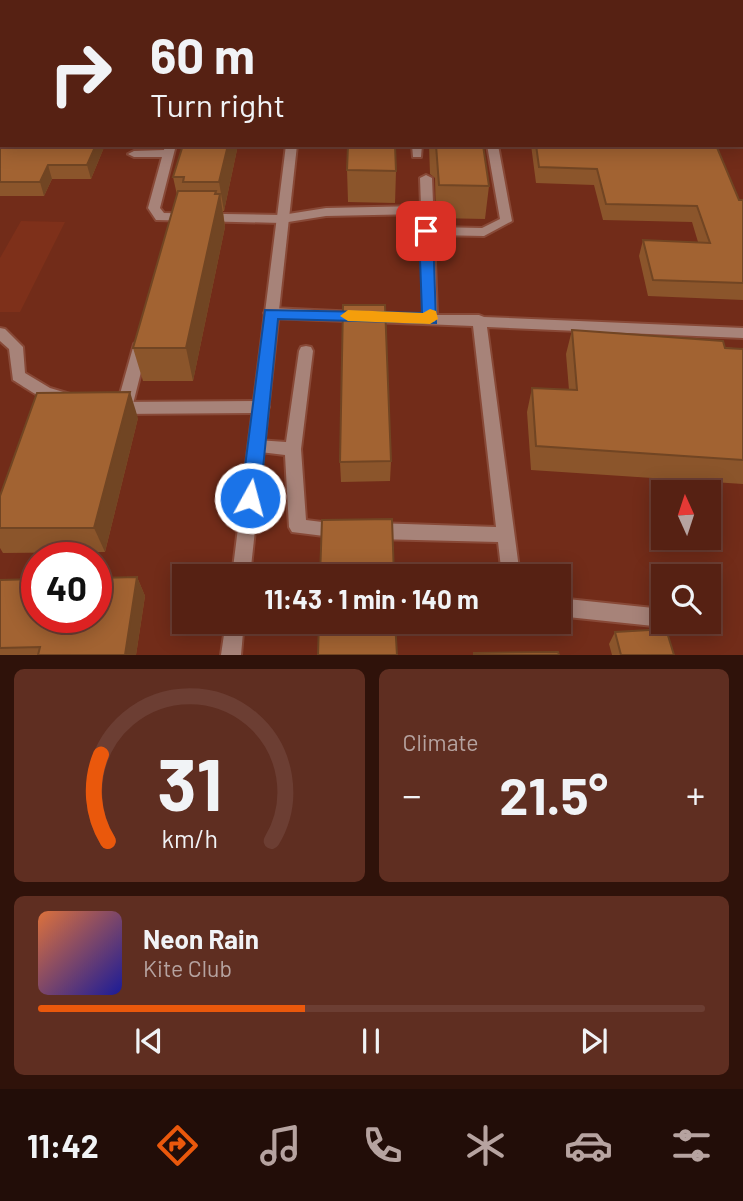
<!DOCTYPE html>
<meta charset="utf-8">
<style>
:root{--surface:#562113;--page:#5f2e21;--text:#f1f3f6;--muted:#b6a3a0;--line:#6c3e33;--accent:#ea580c}
body{margin:0;font-family:Barlow,sans-serif;background:var(--page);color:var(--text);height:100vh;display:flex;flex-direction:column;font-size:26px;white-space:nowrap}
*{box-sizing:border-box;margin:0}
p{font-size:23px;color:var(--muted)}
.icon{flex:none;width:38px;height:38px;fill:none;stroke:currentColor;stroke-width:2;stroke-linecap:round;stroke-linejoin:round}
.map{position:relative;height:655px;overflow:hidden}
.panel{display:flex;flex-direction:column;gap:14px;padding:14px;background:#2f120a;flex:1}
.panel>*{flex:none}
.guide{position:absolute;left:0px;top:0px;width:744px;height:147px;box-shadow:0 4px 18px #0003,0 0 0 2px var(--line);background:#562113;color:var(--text);overflow:hidden}
.needle{width:46px;rotate:357deg}
.buttons{position:absolute;left:651px;top:480px;display:grid;gap:14px}
.buttons a{display:grid;place-items:center;width:70px;height:70px;border-radius:0px;background:var(--surface);box-shadow:0 4px 18px #0003,0 0 0 2px var(--line);font-size:35px}
.speed{position:absolute;left:21px;top:542px;display:flex;gap:14px;font-size:35px;font-weight:700;text-align:center}
.speed>*{display:grid;place-content:center;width:91px;height:91px;border-radius:50%;background:var(--surface);box-shadow:0 4px 18px #0003,0 0 0 2px var(--line);line-height:1}
.speed .limit{border:10px solid #d22;background:#fff;color:#111}
.pin{position:absolute;display:grid;place-items:center;width:60px;height:60px;color:#fff;margin:-30px;border-radius:14px;box-shadow:0 4px 10px #0006}
.me{position:absolute;width:77px;margin:-38px;rotate:7deg;stroke-linejoin:round;filter:drop-shadow(0 0 5px #0008)}
.turn{display:flex;align-items:center;gap:24px;height:147px;padding:0 35px;font-size:32px}
.turn .icon{width:91px;height:91px;stroke-width:2.5}
.turn b{display:block;font-size:49px;line-height:60px}
.big{font-size:52px;font-weight:700;line-height:1.1}
.panel .widget{flex:1;display:flex;flex-direction:column;justify-content:center;gap:10px;min-width:0;padding:0 24px;border-radius:10px;background:var(--page)}
.panel .dial{align-items:center;gap:0}
.dial svg{height:182px;overflow:visible;fill:none;stroke:var(--line);stroke-width:7;stroke-linecap:round;text-anchor:middle}
.dial text{fill:var(--text);stroke:none}
.song{display:flex;align-items:center;gap:21px}
.cover{width:84px;height:84px;border-radius:10px;background:linear-gradient(135deg,hsl(20 70% 55%),hsl(240 70% 35%))}
.played{height:7px;border-radius:4px;background:linear-gradient(90deg,var(--accent) 40%,var(--line) 40%)}
.keys{display:flex;justify-content:space-around;direction:ltr}
.heat{display:flex;justify-content:space-between;align-items:center;font-size:38px;direction:ltr}
.panel .tiles{flex:1;display:grid;gap:14px;grid-template-columns:1fr 1fr}
.widget:last-child{grid-column:span 2}
.trip{position:absolute;left:172px;top:564px;width:399px;height:70px;border-radius:0px;background:var(--surface);box-shadow:0 4px 18px #0003,0 0 0 2px var(--line);font-weight:700;line-height:70px;text-align:center}
.tab-bar{display:flex;height:112px;justify-content:space-around;align-items:center;background:#220d08;color:var(--muted)}
.tab-bar .icon{width:49px;height:49px}
.tab-bar .selected{color:var(--accent)}
.tab-bar b{font-size:32px;color:var(--text)}
.map>svg:first-child{display:block}
.built{fill:#7e301a}
.lines{fill:none;stroke-linecap:round;stroke-linejoin:round}
.service-casing{stroke:#884937;stroke-width:4}
.minor-casing{stroke:#884937;stroke-width:4}
.tertiary-casing{stroke:#884937;stroke-width:4}
.service{fill:#a78379;fill-rule:evenodd}
.minor{fill:#a78379;fill-rule:evenodd}
.tertiary{fill:#a78379;fill-rule:evenodd}
.wall{fill:#8b552b}
.shaded-wall{fill:#714523}
.building{fill:#a26332;stroke:#714523;stroke-width:2}
.route{fill:#1a73e8;stroke:#114b97;stroke-width:2}
.slow{fill:#f59e0b}
</style>
<div class="map">
<svg width="743" height="655" viewBox="0 0 743 655">
<rect width="100%" height="100%" fill="#722c19"/>
<polygon class="built" points="21,221 65,222 20,312 0,312 0,258"/>
<g class="lines">
<defs>
<g id="service">
<polygon points="33,0 42,0 32,2"/>
<polygon points="155,0 163,0 154,2"/>
<polygon points="184,0 192,0 183,2"/>
<polygon points="564,0 572,0 573,2 565,2"/>
<polygon points="2,30 2,37 0,38 0,31"/>
<polygon points="165,145 176,145 160,208 164,213 282,215 326,208 421,206 420,178 426,175 432,178 434,227 482,228 500,219 487,145 498,145 512,221 484,236 434,235 437,315 479,315 484,317 743,328 743,338 487,327 520,576 502,576 498,542 375,539 369,536 366,531 369,526 375,523 496,527 473,326 271,318 264,313 271,308 423,315 421,214 326,216 282,223 156,220 148,208 162,157 134,157 128,154 134,151 164,150"/>
<polygon points="412,145 422,145 421,157 413,157"/>
<polygon points="141,339 148,344 132,408 129,412 119,412 116,408 134,344"/>
<polygon points="306,346 311,347 313,351 301,449 306,520 346,525 349,530 346,535 340,538 292,532 289,527 285,455 251,451 249,446 251,441 257,440 286,442 299,351 301,347"/>
<polygon points="558,598 663,609 663,621 671,621 663,627 558,616"/>
</g>
<g id="minor">
<polygon points="677,0 685,0 686,2 678,2"/>
<rect x="742" y="122" width="1" height="8"/>
<path d="M 0,328 L 5,329 L 23,347 L 25,373 L 50,388 L 70,394 L 73,398 L 70,402 C 52,408 28,389 13,380 L 9,349 L 0,341 Z"/>
<polygon points="261,401 266,403 269,407 266,411 261,413 116,414 111,412 108,408 111,404 116,402"/>
</g>
<g id="tertiary">
<polygon points="307,0 315,0 306,2"/>
<polygon points="286,145 297,145 250,576 232,576"/>
<polygon points="226,621 244,621 241,655 221,655"/>
</g>
</defs>
<use href="#service" class="service-casing"/>
<use href="#minor" class="minor-casing"/>
<use href="#tertiary" class="tertiary-casing"/>
<use href="#service" class="service"/>
<use href="#minor" class="minor"/>
<use href="#tertiary" class="tertiary"/>
</g>
<g class="wall">
<polygon points="633,0 678,0 679,2 633,2"/>
<polygon points="0,104 105,145 91,179 52,179 44,196 0,196"/>
<polygon points="238,145 224,211 223,211 225,227 193,381 143,381 133,348 177,195 173,177"/>
<polygon points="429,145 483,145 489,186 485,219 436,218 435,178 430,174"/>
<polygon points="531,145 716,145 739,200 743,200 743,300 648,296 639,256 643,240 698,242 692,222 603,220 594,185 536,183"/>
<polygon points="347,170 396,171 395,203 348,202"/>
<polygon points="572,330 743,349 743,484 531,470 527,412 532,388 569,390 566,354"/>
<polygon points="138,418 105,552 3,553 0,548 0,496"/>
<polygon points="391,461 390,481 341,482 340,462"/>
<polygon points="137,577 145,596 136,655 0,655 0,580"/>
<polygon points="615,632 674,655 612,655 609,644"/>
</g>
<g class="shaded-wall">
<polygon points="0,0 15,0 13,2 2,2 2,12 0,13"/>
<rect x="417" y="0" width="37" height="2"/>
<polygon points="96,145 105,145 91,179 87,165"/>
<polygon points="228,145 238,145 224,211 219,182"/>
<polygon points="48,165 52,179 44,196 40,182"/>
<polygon points="216,191 218,204 220,194 225,227 193,381 186,348"/>
<polygon points="130,392 138,418 105,552 94,528"/>
<polygon points="137,577 145,596 136,655 125,655"/>
</g>
<g class="building">
<polygon points="191,0 262,0 262,2 190,2"/>
<rect x="387" y="0" width="31" height="2"/>
<polygon points="652,0 678,0 679,2"/>
<polygon points="0,104 2,104 2,145 96,145 87,165 48,165 40,182 0,182"/>
<polygon points="183,145 228,145 219,182 183,182 184,177 173,177"/>
<polygon points="348,145 395,145 396,171 347,170"/>
<polygon points="436,145 483,145 489,186 439,185"/>
<polygon points="536,145 716,145 739,200 743,200 743,283 653,280 643,240 710,243 697,206 606,204 597,169 539,167"/>
<polygon points="178,191 216,191 215,194 220,194 186,348 133,348"/>
<polygon points="343,305 385,305 391,461 340,462"/>
<polygon points="572,330 723,341 725,348 743,349 743,460 536,446 532,388 577,390"/>
<polygon points="130,392 94,528 0,528 0,496 37,393"/>
<polygon points="392,519 394,576 320,576 322,520"/>
<polygon points="137,577 125,655 38,655 40,647 0,648 0,580 37,579 37,618 96,618 96,578"/>
<polygon points="319,621 395,621 397,655 318,655"/>
<polygon points="666,629 674,655 621,655 615,632"/>
<polygon points="558,652 559,655 474,655 474,653"/>
</g>
<polygon class="route" points="426,227 433,231 436,323 278,319 260,498 257,504 243,504 241,498 265,310 422,313 419,231"/>
<polygon class="slow" points="430,309 436,311 438,319 430,324 348,321 340,316 348,310 423,313"/>
</svg>
<div class="buttons">
<a><svg class="needle" viewBox="-14 -14 28 28"><path d="M0-13l5 13h-10z" fill="#e53935"/><path d="M0 13l5-13h-10z" fill="#b6a3a0"/></svg></a>
<a><svg class="icon" aria-label="search" viewBox="0 0 24 24"><circle cx="10" cy="10" r="6"/><path d="M15 15l6 6"/></svg></a>
</div>
<div class="speed"><div class="limit">40</div></div>
<div class="pin" style="left:426px;top:231px;background:#d93025"><svg class="icon" aria-label="arrive" viewBox="0 0 24 24"><path d="M6 21V4h12l-3 4 3 4H6"/></svg></div>
<svg class="me" style="left:250px;top:498px" viewBox="-20 -20 40 40"><circle r="17" fill="#1a73e8" stroke="#fff" stroke-width="3"/><path d="M0-11L8 9 0 5-8 9z" fill="#fff"/></svg>
<div class="trip">11:43 · 1 min · 140 m</div>
<div class="guide">
<div class="turn"><svg class="icon" aria-label="right" viewBox="0 0 24 24"><path d="M7 20v-9h11M14 6l5 5-5 5"/></svg><div><b>60 m</b>Turn right</div></div>
</div>
</div>
<section class="panel">
<div class="tiles">
<div class="widget dial"><svg viewBox="0 0 100 80">
<path d="M14 69A42 42 0 1 1 86 69"/>
<path d="M14 69A42 42 0 0 1 11 31" stroke="#ea580c"/>
<text x="50" y="56" font-size="32" font-weight="700">31</text>
<text x="50" y="72" font-size="11">km/h</text>
</svg></div>
<div class="widget"><p>Climate</p>
<div class="heat"><a>−</a><b class="big">21.5°</b><a>+</a></div>
</div>
<div class="widget">
<div class="song"><i class="cover"></i><div><b>Neon Rain</b><p>Kite Club</p></div></div>
<div class="played"></div>
<div class="keys"><svg class="icon" aria-label="previous" viewBox="0 0 24 24"><path d="M18 5L8 12l10 7zM5 5v14"/></svg><svg class="icon" aria-label="pause" viewBox="0 0 24 24"><path d="M8 5v14M16 5v14"/></svg><svg class="icon" aria-label="next" viewBox="0 0 24 24"><path d="M6 5l10 7-10 7zM19 5v14"/></svg></div>
</div>
</div>
</section>
<nav class="tab-bar">
<b>11:42</b>
<svg class="icon selected" aria-label="directions" viewBox="0 0 24 24"><path d="M12 3l9 9-9 9-9-9zM9 14v-3h6M13 9l2 2-2 2"/></svg>
<svg class="icon" aria-label="music" viewBox="0 0 24 24"><path d="M9 18V5l10-2v13"/><circle cx="6" cy="18" r="3"/><circle cx="16" cy="16" r="3"/></svg>
<svg class="icon" aria-label="phone" viewBox="0 0 24 24"><path d="M5 4h4l2 5-3 2q2 4 5 5l2-3 5 2v4C11 20 4 13 5 4z"/></svg>
<svg class="icon" aria-label="climate" viewBox="0 0 24 24"><path d="M12 3v18M4 7l16 10M4 17L20 7"/></svg>
<svg class="icon" aria-label="car" viewBox="0 0 24 24"><path d="M5 17H2v-5l4-1 3-4h7l3 4 3 1v5h-3M9 17h6M6 11h13"/><circle cx="7" cy="17" r="2"/><circle cx="17" cy="17" r="2"/></svg>
<svg class="icon" aria-label="filters" viewBox="0 0 24 24"><path d="M4 7h16M4 17h16"/><circle cx="9" cy="7" r="2"/><circle cx="15" cy="17" r="2"/></svg>
</nav>
